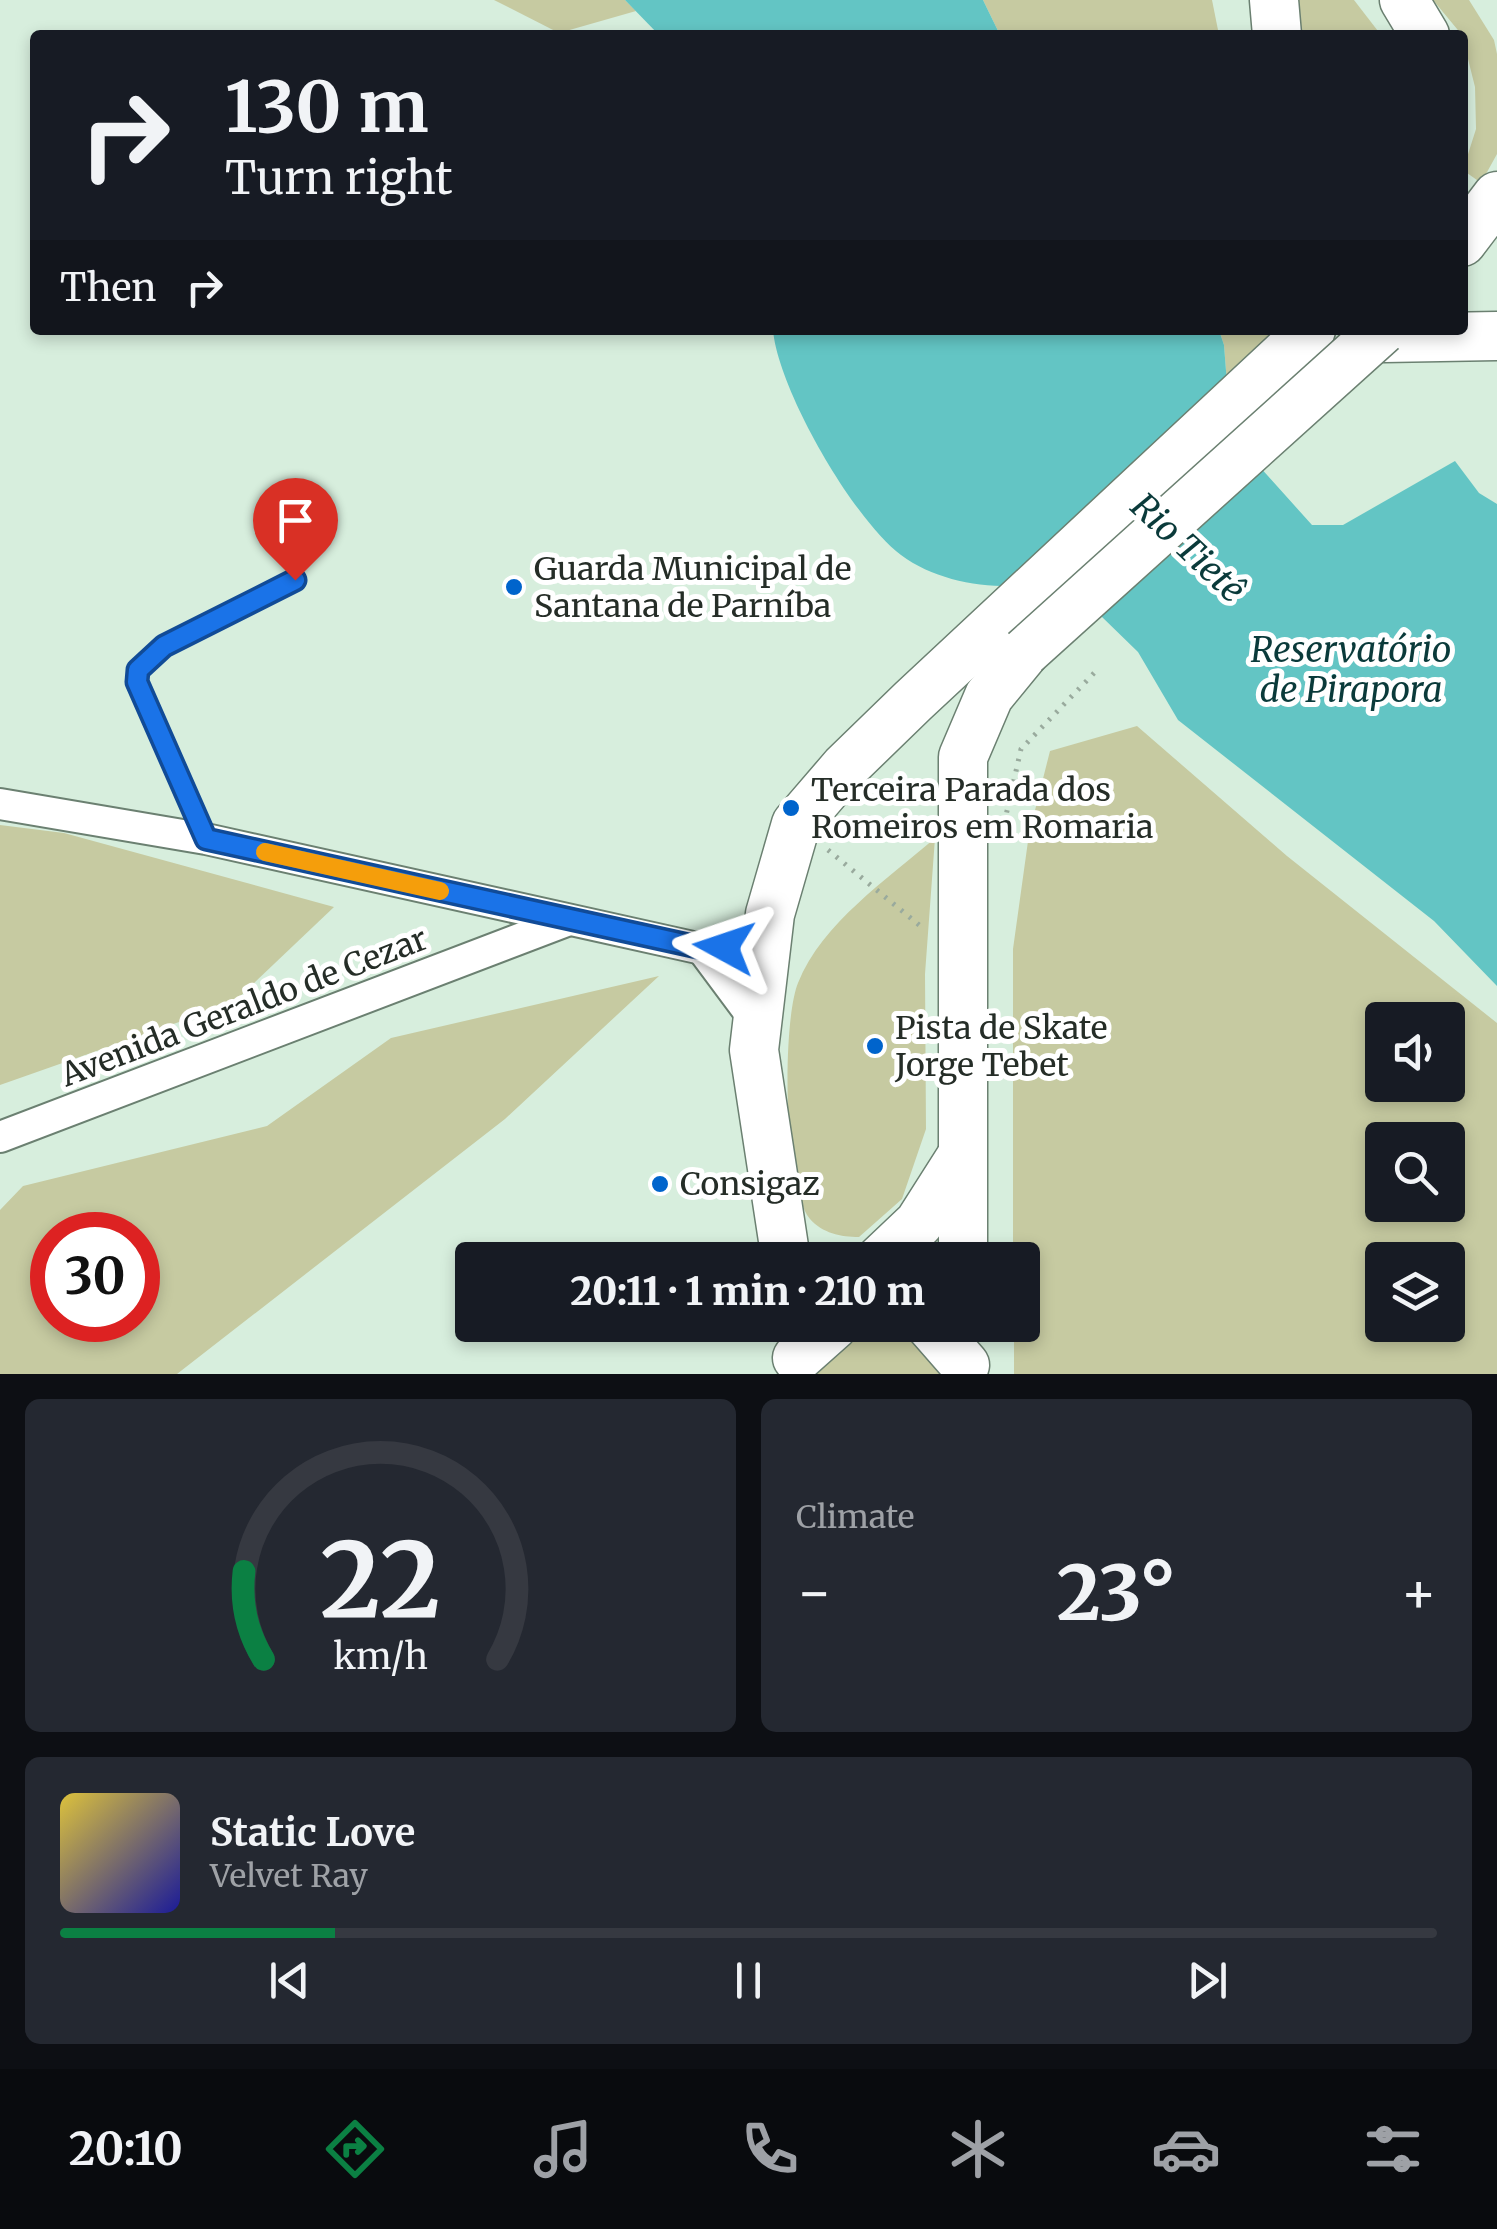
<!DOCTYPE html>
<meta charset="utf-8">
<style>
:root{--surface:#171b24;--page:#242831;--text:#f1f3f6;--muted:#9ea1a6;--line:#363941;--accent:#0b8043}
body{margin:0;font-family:Merriweather,serif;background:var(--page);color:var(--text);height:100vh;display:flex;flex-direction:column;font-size:38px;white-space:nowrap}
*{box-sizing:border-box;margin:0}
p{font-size:32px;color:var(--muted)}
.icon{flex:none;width:55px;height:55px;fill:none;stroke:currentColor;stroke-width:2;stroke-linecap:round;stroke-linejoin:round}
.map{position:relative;height:1374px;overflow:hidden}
.details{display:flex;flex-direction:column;gap:25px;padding:25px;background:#0d0f14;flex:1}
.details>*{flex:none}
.banner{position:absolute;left:30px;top:30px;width:1438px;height:305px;border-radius:10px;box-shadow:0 5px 15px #0003;background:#171b24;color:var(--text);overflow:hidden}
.buttons{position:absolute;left:1365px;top:1002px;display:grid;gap:20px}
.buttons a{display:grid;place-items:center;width:100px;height:100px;border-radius:10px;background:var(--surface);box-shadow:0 5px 15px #0003;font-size:50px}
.speed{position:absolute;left:30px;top:1212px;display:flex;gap:20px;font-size:50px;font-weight:700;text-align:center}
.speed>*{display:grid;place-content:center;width:130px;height:130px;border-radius:50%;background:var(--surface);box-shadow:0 5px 15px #0003;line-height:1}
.speed .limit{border:15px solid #d22;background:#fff;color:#111}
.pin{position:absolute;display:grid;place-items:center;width:85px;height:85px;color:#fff;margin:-102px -42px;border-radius:50% 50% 50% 0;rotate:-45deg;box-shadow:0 0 10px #0007}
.pin .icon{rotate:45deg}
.me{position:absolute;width:110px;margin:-55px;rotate:275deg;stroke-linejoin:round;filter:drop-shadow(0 0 8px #0008)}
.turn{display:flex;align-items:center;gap:35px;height:210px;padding:0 30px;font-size:45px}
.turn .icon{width:130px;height:130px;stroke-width:2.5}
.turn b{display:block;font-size:70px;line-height:85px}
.then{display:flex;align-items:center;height:95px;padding:0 30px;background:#0003;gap:20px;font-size:38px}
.big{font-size:75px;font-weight:800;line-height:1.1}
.details .tile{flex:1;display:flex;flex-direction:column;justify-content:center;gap:15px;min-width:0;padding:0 35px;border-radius:15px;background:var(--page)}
.details .dial{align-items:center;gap:0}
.dial svg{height:260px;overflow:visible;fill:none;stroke:var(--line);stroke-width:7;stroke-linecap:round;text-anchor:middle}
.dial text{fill:var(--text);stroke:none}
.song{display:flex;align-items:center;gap:30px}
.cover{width:120px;height:120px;border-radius:15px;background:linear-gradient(135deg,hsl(50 70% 55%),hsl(240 70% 35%))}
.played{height:10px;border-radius:5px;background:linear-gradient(90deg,var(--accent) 20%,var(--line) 20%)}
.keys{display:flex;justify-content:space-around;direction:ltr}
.heat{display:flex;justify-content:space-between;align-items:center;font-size:55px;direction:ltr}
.details .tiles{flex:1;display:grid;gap:25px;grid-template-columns:1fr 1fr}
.tile:last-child{grid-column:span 2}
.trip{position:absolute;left:455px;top:1242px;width:585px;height:100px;border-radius:10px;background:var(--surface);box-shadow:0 5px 15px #0003;font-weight:800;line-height:100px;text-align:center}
.tabs{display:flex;height:160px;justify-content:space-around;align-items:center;background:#090b0e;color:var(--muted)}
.tabs .icon{width:70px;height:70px}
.tabs .selected{color:var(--accent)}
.tabs b{font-size:45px;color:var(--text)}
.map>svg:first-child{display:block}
.green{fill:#c6caa1;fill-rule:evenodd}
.water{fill:#63c5c4}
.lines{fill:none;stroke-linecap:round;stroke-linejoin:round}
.service-casing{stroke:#6b8071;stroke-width:19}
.minor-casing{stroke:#6b8071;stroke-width:34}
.primary-casing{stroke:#6b8071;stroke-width:51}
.path{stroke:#99aa9d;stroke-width:5;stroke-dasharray:2.5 8;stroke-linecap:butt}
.service{stroke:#fff;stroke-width:15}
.minor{stroke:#fff;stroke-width:30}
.primary{stroke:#fff;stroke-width:48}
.primary-bridge-casing{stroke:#6b8071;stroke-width:51;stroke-linecap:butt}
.primary-bridge{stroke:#fff;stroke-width:48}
.route-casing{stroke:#114b97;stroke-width:25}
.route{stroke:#1a73e8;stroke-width:18}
.slow{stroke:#f59e0b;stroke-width:18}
.poi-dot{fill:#0064cc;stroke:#fff;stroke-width:4}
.labels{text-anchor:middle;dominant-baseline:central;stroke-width:10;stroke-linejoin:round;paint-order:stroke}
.poi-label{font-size:32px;fill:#252d27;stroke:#fff;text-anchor:start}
.street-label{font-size:32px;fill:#252d27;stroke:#fff}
.water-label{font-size:35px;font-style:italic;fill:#0a3a3a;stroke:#fff}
</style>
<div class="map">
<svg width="1497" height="1374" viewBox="0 0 1497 1374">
<rect width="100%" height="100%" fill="#d7eedd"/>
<g class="green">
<polygon points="494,0 625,0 636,11 559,33"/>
<polygon points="983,0 1212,0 1219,35 1000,35"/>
<polygon points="1292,0 1354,0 1381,35 1296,35"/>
<polygon points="1433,0 1469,0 1494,40 1497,54 1497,154 1481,183 1463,170 1476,129 1475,87 1462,35"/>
<polygon points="1219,330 1281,330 1231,435 1224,345"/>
<path d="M 1137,726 L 1287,856 L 1497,1023 L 1497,1374 L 1014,1374 L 1014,1325 L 1022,1325 L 1022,1260 L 1013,1260 L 1013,949 L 1029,834 L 1050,751 ZM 1382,1020 L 1448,1020 L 1448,1085 L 1382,1085 ZM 1382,1140 L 1448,1140 L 1448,1205 L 1382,1205 ZM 1382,1260 L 1448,1260 L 1448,1325 L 1382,1325 Z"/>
<polygon points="0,825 64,833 334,907 233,1003 0,1085"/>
<path d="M 935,838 L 925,974 L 926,1129 L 902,1199 L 859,1237 C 841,1237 822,1233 810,1219 C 783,1187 782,1022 798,983 C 822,923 888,879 935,838 Z"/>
<path d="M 659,976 L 505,1119 L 177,1374 L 0,1374 L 0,1210 L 23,1186 L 267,1126 L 391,1038 ZM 52,1235 L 138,1235 L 138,1320 L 52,1320 Z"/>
<path d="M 877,1325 C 910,1325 935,1340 939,1374 L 812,1374 L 836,1344 Z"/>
</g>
<g class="water">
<polygon points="625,0 983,0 1000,35 659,35"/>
<path d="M 773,330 L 1219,330 L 1224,345 L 1231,435 L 1312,525 L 1343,525 L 1455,461 L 1479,493 L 1497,504 L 1497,986 L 1434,921 L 1178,720 L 1138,652 L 1064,580 C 1013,592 945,588 901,555 C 853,519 778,389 773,330 Z"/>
</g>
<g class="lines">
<defs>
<polyline id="service" points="206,839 137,682 138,669 165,646 295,580"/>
<g id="minor">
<path d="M 0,804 L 206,839 L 702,949 C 733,946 754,944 769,916"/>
<polyline points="702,949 757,1023"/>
<polyline points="0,1137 569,920"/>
</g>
<g id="primary">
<polyline points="1274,0 1277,35"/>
<polyline points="1404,0 1425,35"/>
<polyline points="1462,242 1497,196"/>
<polyline points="1366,330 1384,338 1497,336"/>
<polyline points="786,1260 754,1050 770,914 796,824 845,767 913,701 1311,330"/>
<polyline points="880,1260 919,1223 961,1157"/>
<polyline points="963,1260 963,757 989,696 1025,652"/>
<polyline points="930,1325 965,1365"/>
<polyline points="797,1358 834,1325"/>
</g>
</defs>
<use href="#service" class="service-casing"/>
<use href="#minor" class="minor-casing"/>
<use href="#primary" class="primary-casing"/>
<g class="path">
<polyline points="1002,833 1021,749 1097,670"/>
<polyline points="828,850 924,929"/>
<polyline points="993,1325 993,1341"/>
<polyline points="871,1327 894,1325"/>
</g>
<use href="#service" class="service"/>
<use href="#minor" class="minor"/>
<use href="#primary" class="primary"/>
<defs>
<polyline id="primary-bridge" points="1025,652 1382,330"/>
</defs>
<use href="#primary-bridge" class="primary-bridge-casing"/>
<use href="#primary-bridge" class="primary-bridge"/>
</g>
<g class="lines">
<defs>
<polyline id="route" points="295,580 164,646 138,670 137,682 206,839 702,948 724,947"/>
</defs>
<use href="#route" class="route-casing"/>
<use href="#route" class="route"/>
<polyline class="slow" points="265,852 440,891"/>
</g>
<g class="poi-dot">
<circle cx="514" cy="587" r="10"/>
<circle cx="791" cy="808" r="10"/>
<circle cx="875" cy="1046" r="10"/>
<circle cx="660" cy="1184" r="10"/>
</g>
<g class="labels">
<g class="poi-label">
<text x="534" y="569">Guarda Municipal de<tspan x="534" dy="37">Santana de Parníba</tspan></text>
<text x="811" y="790">Terceira Parada dos<tspan x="811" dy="37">Romeiros em Romaria</tspan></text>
<text x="895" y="1028">Pista de Skate<tspan x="895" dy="37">Jorge Tebet</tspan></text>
<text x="680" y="1184">Consigaz</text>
</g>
<g class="street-label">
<text transform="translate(244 1007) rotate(-21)">Avenida Geraldo de Cezar</text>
</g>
<g class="water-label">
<text transform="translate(1188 548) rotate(43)">Rio Tietê</text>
<text x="1351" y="650">Reservatório<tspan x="1351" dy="40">de Pirapora</tspan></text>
</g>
</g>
</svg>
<div class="buttons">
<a><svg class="icon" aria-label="sound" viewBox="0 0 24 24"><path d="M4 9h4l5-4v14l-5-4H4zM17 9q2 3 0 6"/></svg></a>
<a><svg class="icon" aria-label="search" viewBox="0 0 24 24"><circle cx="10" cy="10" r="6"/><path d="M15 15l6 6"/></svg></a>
<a><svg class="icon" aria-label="layers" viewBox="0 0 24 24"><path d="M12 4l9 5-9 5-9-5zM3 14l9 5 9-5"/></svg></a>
</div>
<div class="speed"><div class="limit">30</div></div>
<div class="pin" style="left:295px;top:580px;background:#d93025"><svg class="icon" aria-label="arrive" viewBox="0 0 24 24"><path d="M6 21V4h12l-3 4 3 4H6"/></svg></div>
<svg class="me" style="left:724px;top:947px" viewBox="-20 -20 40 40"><path d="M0-17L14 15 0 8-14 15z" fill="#1a73e8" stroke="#fff" stroke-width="4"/></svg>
<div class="trip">20:11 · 1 min · 210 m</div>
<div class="banner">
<div class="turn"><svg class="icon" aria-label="right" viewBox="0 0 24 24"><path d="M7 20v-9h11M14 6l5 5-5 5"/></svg><div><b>130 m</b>Turn right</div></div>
<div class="then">Then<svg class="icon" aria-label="right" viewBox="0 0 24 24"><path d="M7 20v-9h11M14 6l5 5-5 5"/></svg></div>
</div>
</div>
<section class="details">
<div class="tiles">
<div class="tile dial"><svg viewBox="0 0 100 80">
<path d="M14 69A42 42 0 1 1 86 69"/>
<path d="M14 69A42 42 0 0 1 8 42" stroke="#0b8043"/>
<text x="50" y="56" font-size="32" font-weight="700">22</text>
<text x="50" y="72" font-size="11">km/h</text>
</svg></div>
<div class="tile"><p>Climate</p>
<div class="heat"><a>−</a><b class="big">23°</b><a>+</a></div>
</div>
<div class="tile">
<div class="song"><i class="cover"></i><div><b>Static Love</b><p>Velvet Ray</p></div></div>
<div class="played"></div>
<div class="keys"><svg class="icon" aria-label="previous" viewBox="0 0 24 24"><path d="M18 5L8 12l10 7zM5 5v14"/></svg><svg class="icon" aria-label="pause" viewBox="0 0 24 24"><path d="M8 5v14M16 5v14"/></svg><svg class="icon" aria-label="next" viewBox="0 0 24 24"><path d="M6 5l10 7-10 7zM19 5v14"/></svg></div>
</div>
</div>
</section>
<nav class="tabs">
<b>20:10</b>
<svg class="icon selected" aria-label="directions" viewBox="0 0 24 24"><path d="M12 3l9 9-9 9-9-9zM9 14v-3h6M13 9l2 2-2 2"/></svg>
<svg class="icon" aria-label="music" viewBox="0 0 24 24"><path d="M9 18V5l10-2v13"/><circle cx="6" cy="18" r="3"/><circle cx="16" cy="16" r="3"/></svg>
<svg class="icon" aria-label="phone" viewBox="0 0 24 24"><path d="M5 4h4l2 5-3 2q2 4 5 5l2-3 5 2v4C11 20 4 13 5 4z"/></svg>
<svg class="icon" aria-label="climate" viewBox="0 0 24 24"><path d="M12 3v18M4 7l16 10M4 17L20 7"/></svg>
<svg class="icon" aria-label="car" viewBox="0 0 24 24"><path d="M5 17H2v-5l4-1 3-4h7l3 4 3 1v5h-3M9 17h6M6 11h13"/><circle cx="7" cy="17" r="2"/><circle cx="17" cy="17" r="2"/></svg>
<svg class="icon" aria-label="filters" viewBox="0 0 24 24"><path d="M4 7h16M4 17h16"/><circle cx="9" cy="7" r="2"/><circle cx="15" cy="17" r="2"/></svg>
</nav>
